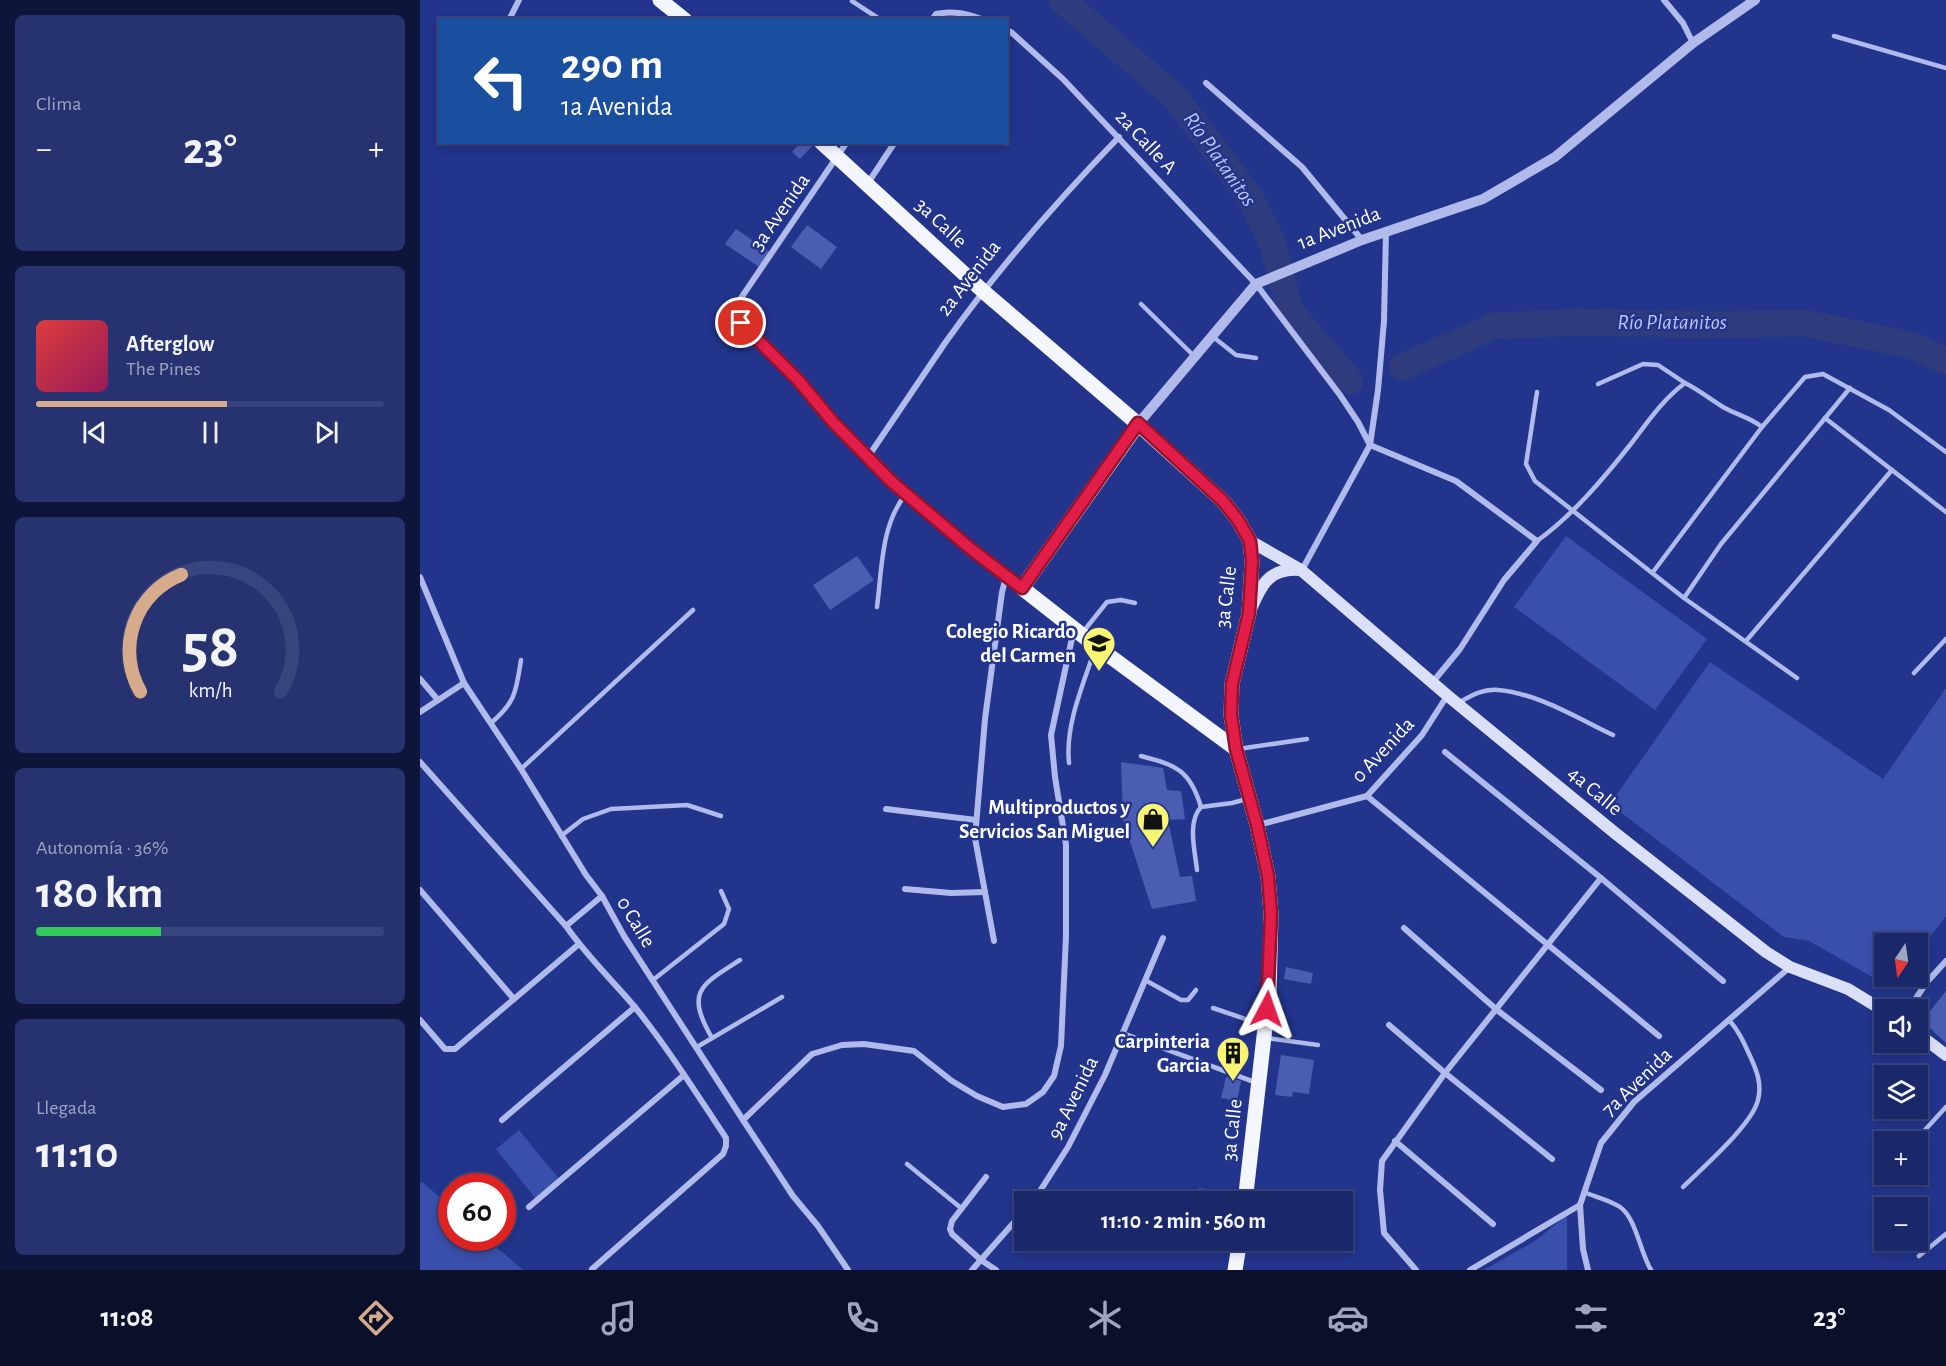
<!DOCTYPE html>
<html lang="es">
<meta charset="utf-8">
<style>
:root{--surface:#1a2769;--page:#273371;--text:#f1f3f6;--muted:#9fa5c0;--line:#38447d;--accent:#d6ab8b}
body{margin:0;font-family:"Alegreya Sans",sans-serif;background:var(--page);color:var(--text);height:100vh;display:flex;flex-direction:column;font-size:22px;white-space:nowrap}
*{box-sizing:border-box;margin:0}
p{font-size:20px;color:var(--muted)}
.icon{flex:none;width:33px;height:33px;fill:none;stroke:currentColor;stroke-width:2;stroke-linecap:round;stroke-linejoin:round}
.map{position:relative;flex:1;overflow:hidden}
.sheet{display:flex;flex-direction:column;gap:15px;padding:15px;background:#0e153a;width:420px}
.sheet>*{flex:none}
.banner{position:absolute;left:18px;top:18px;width:570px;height:126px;border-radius:0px;box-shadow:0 3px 9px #0003,0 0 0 2px var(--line);background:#1a4fa0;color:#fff;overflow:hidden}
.needle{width:39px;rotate:193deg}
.fabs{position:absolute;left:1454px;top:933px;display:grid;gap:12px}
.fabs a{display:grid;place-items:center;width:54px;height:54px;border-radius:0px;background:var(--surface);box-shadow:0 3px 9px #0003,0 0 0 2px var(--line);font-size:30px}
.speed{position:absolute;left:18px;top:1173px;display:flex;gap:12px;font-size:30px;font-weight:700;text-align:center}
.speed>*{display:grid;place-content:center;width:78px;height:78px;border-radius:50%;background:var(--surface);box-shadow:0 3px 9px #0003,0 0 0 2px var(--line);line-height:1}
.speed .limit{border:9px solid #d22;background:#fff;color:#111}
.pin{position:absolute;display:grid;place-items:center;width:51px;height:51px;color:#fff;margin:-26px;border:3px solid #fff;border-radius:50%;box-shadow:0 2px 6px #0007}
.me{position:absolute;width:66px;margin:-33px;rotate:4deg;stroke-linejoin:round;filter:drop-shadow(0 0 4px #0008)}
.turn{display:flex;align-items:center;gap:21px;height:126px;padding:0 24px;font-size:27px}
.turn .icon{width:78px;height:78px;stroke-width:2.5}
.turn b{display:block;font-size:42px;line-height:51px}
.big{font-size:45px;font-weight:700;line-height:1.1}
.sheet .tile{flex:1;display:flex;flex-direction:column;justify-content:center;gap:9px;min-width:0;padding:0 21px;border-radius:9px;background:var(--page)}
.sheet .dial{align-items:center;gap:0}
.dial svg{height:156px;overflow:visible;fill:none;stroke:var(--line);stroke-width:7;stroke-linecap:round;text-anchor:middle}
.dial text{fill:var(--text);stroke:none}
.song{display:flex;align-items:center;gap:18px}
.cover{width:72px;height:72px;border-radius:9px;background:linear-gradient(135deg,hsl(0 70% 55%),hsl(330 70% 35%))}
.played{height:6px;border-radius:3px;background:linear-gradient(90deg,var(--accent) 55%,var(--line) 55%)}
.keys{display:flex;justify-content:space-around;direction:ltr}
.heat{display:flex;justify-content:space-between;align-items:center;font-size:33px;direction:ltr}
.charge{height:9px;border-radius:4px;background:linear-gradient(90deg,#34c759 36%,var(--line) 0)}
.trip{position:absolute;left:594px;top:1191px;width:339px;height:60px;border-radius:0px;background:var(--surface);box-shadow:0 3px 9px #0003,0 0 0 2px var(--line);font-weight:700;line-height:60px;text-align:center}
.tab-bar{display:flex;height:96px;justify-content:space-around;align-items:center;background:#0a102a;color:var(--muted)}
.tab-bar .icon{width:42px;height:42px}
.tab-bar .current{color:var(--accent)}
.tab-bar b{font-size:27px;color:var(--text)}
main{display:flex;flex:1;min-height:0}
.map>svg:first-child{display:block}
.green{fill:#3a4eab}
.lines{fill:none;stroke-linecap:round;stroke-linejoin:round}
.river{stroke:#2e3c7e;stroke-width:27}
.building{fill:#4b5db3}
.service{stroke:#b0bbeb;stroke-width:4.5}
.pedestrian{stroke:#b0bbeb;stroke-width:5}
.minor{stroke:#b0bbeb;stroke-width:6}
.tertiary{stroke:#b0bbeb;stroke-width:10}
.secondary{stroke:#dbe0f9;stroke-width:12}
.primary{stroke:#f4f6fe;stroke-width:15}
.route-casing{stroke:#92132f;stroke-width:15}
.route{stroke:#e11d48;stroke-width:10}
.labels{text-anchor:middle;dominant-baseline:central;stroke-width:5;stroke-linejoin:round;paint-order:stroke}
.street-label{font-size:21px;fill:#fff;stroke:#22348c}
.poi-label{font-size:21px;font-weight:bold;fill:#fff;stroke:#22348c;text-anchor:end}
.water-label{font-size:22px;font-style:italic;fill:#bcc6f2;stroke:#22348c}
</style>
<main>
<section class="sheet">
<div class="tile"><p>Clima</p>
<div class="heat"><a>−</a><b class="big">23°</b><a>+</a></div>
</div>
<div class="tile">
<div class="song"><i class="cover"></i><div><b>Afterglow</b><p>The Pines</p></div></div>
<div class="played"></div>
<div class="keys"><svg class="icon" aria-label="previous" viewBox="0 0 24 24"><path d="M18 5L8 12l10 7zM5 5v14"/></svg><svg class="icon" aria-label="pause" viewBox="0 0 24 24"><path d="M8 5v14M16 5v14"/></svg><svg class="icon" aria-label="next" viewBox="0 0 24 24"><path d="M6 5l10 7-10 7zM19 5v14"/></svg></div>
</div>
<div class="tile dial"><svg viewBox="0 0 100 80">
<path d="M14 69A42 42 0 1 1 86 69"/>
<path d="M14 69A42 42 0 0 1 35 9" stroke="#d6ab8b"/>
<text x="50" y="56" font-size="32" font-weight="700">58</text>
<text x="50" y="72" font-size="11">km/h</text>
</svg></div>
<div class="tile"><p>Autonomía · 36%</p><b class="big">180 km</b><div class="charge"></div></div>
<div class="tile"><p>Llegada</p><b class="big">11:10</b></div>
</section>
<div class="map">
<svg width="1526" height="1270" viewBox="0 0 1526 1270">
<rect width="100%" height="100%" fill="#22348c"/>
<g class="green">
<polygon points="1146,536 1287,639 1235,710 1094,607"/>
<polygon points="1290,662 1463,779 1526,688 1526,916 1497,953 1497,944 1464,944 1464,976 1478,977 1470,987 1389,941 1364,937 1190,804"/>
<polygon points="99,1130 139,1179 115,1198 76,1149"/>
<polygon points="2,1182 31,1207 32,1238 66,1238 103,1270 0,1270 0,1184"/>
<polygon points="1147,1215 1147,1270 1064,1270 1115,1241"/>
</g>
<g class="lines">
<g class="river">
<polyline points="642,0 755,97 830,197 853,245 870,311 930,381"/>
<polyline points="982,367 1074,326 1161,322 1295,325 1384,323 1491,345 1526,361"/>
</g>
</g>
<g class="building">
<polygon points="380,142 396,142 380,159 372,152"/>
<polygon points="381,176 390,184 384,192 375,184"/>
<polygon points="387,225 417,247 401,269 371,247"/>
<polygon points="316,229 350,252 339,267 305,244"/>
<polygon points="437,556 454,580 410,610 393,585"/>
<polygon points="701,762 743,768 747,790 761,791 765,819 748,820 760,877 772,876 776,901 732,909 703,820"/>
<polygon points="866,967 893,973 891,984 864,979"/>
<polygon points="1526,991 1526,1043 1502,1021"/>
<polygon points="861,1055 894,1060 889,1094 873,1092 872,1097 855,1095"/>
<polygon points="806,1077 821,1081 817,1101 801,1098"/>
<polygon points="779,1188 807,1192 805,1202 776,1202"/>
<polygon points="837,1190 870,1192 871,1202 835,1202"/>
</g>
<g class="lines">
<g class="service">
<polyline points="432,1 461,20"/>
<polyline points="1414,36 1526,68"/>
<polyline points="721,304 775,357"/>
<polyline points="792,336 816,355 836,358"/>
<polyline points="1178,384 1223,364 1238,365 1265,383"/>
<polyline points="1117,392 1106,464 1115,481 1264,598 1377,678"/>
<polyline points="1405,418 1526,512"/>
<path d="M 1117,541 C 1153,515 1183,479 1210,445 C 1227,423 1242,400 1265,383 C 1279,390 1290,399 1303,407 C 1315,414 1331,418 1342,427 L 1385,377 L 1403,374 L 1469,410 L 1526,452"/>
<polyline points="1233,572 1342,427"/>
<polyline points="1264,598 1301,544 1430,388"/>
<path d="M 457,607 C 462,569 461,524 486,494"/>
<polyline points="663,632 687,602 701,600 715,603"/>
<polyline points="1326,641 1472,470"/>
<polyline points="1494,673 1526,639"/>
<path d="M 1040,702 C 1052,695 1065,688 1079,690 C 1119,694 1157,718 1193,735"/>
<path d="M 71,723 C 96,702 96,691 101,660"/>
<polyline points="818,749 887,739"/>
<path d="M 721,756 C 756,765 770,770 781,807"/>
<path d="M 649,763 C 645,725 663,685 675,649"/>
<polyline points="101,769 273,610"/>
<polyline points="141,836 163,819 191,809 267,805 301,816"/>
<path d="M 777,870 C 775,851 767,822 781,807 L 812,803 L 827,799"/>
<polyline points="233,980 304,924 309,909 301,891"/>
<polyline points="725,980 761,1000 768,1000 776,990"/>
<polyline points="793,1008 843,1025"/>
<path d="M 292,1038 C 265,991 281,985 320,960"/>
<polyline points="847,1038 898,1045"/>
<polyline points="277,1047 362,997"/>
<polyline points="1494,1142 1526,1107"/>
<polyline points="487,1164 541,1208"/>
<polyline points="1455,1184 1464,1174"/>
<path d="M 1263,1187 C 1282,1168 1332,1125 1338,1100 C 1342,1084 1337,1071 1330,1056 C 1324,1043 1319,1031 1309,1020"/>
<path d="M 1164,1192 C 1175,1197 1190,1200 1200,1207 C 1216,1218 1220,1252 1231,1270"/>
<polyline points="1499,1256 1526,1234"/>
</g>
<polyline class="pedestrian" points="702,1033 837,1083"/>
<g class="minor">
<polyline points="1244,0 1263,23 1273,43"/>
<polyline points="89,20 99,0"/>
<path d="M 512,20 L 516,14 C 533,10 548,14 564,20"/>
<polyline points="586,30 591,32 643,79 836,284 920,395 938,422 950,445 1036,481 1117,541 1084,580 1040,649 1012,683"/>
<polyline points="786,83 882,167 942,240"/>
<polyline points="427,142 319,301 318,313 322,323 378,379 413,422 472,482 551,549 602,588"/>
<polyline points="448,183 475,142"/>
<path d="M 448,457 C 474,419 499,381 525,343 C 577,270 637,201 699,137"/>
<polyline points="882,570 950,445 958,390 964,321 966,232"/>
<polyline points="0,577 44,683 101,769 166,875 182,896 204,936 323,1120 373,1196 398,1226 428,1270"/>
<polyline points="0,679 18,700"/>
<polyline points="0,712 44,683"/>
<polyline points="1025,752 1181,878 1303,981"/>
<path d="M 0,762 L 146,926 C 166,955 191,979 214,1006 C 248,1048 276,1093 306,1138 L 306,1146 L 303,1154 L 172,1269"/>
<polyline points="947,796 1239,1036"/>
<polyline points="466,809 556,820"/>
<polyline points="838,825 947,796 1002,735 1027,696"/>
<polyline points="485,889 531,893 565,892"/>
<polyline points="0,890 94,999"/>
<polyline points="146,926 182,896"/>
<polyline points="984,928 1077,1010 1181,1090"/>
<polyline points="574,941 555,838 565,719 582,592 586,577"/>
<polyline points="1488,1010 1507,982 1526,961"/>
<polyline points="0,1020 25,1049 35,1049 159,944"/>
<polyline points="969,1025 1025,1073 1132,1159"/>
<polyline points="82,1120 215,1007"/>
<polyline points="323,1120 392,1054 422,1045 444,1044 494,1051 532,1081 557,1096 583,1107 606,1104 623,1092 634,1076 641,1046 646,936 646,845 635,777 631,735 654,629"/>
<polyline points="975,1141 1073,1224"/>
<polyline points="566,1177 532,1221 530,1229 532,1234 561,1260 576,1270"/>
<polyline points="613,1202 648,1147 685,1075 743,938"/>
<polyline points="1160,1205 1163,1249 1168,1270"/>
<polyline points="109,1207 264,1075"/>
<polyline points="552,1270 604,1211"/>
<polyline points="996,1270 964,1233 960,1190 962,1161 1025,1073 1181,878"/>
<polyline points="1050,1270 1160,1205 1181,1143 1214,1102 1370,967"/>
</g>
<polyline class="tertiary" points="718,424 836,284 942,240 1063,199 1135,157 1273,43 1335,0"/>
<g class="secondary">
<polyline points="830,541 881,570 1028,696 1195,833 1346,952 1370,967 1428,989 1464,1011"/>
<path d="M 831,609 C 842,584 849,568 880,570"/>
<polyline points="1497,1033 1526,1055"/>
</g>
<g class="primary">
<polyline points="240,0 265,20"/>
<polyline points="401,142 564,292 718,424 803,501 818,520 830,541 832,561 829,613 812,684 811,715 816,749 837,825 848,876 851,914 849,993 825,1202"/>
<polyline points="718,424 602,588 676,646 816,749"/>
<polyline points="815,1270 820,1240"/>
</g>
</g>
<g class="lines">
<defs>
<polyline id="route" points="321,323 378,380 413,422 472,482 551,549 602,588 718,423 803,501 818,520 830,541 832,561 829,613 812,684 811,715 816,749 837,825 848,876 851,914 847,1009"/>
</defs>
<use href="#route" class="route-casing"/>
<use href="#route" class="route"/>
</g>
<defs>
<symbol id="school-pin" viewBox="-11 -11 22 30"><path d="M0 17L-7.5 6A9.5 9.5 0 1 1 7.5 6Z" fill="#f7f572" stroke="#22348c"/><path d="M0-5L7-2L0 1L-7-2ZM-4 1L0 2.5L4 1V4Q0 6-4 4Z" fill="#111"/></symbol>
<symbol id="shop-pin" viewBox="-11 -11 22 30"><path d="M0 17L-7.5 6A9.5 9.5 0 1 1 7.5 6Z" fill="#f7f572" stroke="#22348c"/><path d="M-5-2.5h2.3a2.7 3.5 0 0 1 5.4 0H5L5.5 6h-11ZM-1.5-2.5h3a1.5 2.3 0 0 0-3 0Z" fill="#111"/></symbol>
<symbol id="building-pin" viewBox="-11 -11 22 30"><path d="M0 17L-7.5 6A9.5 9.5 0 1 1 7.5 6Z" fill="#f7f572" stroke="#22348c"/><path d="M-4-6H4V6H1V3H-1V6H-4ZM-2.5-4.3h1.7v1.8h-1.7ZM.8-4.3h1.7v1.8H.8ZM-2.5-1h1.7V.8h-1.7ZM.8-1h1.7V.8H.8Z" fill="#111"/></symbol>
</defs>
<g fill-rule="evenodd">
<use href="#school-pin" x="660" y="624" width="38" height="52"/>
<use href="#shop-pin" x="714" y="800" width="38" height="52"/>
<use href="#building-pin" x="794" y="1034" width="38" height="52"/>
</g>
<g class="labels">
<g class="street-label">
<text transform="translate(726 142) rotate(47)">2a Calle A</text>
<text transform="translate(360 212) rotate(-55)">3a Avenida</text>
<text transform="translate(521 223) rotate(43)">3a Calle</text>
<text transform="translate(919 228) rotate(-21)">1a Avenida</text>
<text transform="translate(549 278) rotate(-52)">2a Avenida</text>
<text transform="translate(806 597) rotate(-83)">3a Calle</text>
<text transform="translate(963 750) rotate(-47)">0 Avenida</text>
<text transform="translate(1175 791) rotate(40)">4a Calle</text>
<text transform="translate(216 922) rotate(59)">0 Calle</text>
<text transform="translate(1217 1082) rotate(-44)">7a Avenida</text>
<text transform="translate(653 1098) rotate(-64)">9a Avenida</text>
<text transform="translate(812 1130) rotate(-84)">3a Calle</text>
</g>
<g class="poi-label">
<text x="656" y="631">Colegio Ricardo<tspan x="656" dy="24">del Carmen</tspan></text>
<text x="710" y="807">Multiproductos y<tspan x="710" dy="24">Servicios San Miguel</tspan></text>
<text x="790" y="1041">Carpinteria<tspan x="790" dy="24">Garcia</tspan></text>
</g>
<g class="water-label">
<text transform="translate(800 159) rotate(55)">Río Platanitos</text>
<text x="1252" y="322">Río Platanitos</text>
</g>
</g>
</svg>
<div class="fabs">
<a><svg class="needle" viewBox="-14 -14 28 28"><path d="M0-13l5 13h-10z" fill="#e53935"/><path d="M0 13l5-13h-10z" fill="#9fa5c0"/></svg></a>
<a><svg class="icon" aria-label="sound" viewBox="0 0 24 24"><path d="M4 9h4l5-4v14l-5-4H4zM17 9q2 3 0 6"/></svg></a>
<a><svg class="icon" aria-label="layers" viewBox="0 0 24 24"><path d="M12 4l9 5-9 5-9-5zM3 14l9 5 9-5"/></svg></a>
<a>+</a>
<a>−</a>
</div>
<div class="speed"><div class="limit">60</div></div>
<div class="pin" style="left:321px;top:323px;background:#d93025"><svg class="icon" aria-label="arrive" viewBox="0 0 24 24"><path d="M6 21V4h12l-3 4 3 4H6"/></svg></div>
<svg class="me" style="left:847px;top:1009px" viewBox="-20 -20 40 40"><path d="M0-17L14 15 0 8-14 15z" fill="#e11d48" stroke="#fff" stroke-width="4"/></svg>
<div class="trip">11:10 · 2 min · 560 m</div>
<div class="banner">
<div class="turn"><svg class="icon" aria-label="left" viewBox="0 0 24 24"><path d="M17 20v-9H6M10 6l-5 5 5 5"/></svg><div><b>290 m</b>1a Avenida</div></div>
</div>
</div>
</main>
<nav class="tab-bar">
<b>11:08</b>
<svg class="icon current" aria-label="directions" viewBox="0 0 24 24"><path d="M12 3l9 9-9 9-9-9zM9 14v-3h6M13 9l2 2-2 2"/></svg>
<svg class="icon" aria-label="music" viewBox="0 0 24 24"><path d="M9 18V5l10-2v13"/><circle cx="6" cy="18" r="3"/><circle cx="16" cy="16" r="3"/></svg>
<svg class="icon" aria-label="phone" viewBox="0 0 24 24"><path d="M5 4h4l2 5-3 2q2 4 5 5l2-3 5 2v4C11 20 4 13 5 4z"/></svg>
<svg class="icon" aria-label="climate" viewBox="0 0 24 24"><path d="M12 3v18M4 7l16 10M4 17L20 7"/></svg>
<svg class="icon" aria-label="car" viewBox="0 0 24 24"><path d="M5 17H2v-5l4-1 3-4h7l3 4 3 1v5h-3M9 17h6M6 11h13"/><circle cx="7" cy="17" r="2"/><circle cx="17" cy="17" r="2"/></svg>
<svg class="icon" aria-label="filters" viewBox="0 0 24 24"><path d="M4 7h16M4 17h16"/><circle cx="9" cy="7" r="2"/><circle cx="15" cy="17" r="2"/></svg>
<b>23°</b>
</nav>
